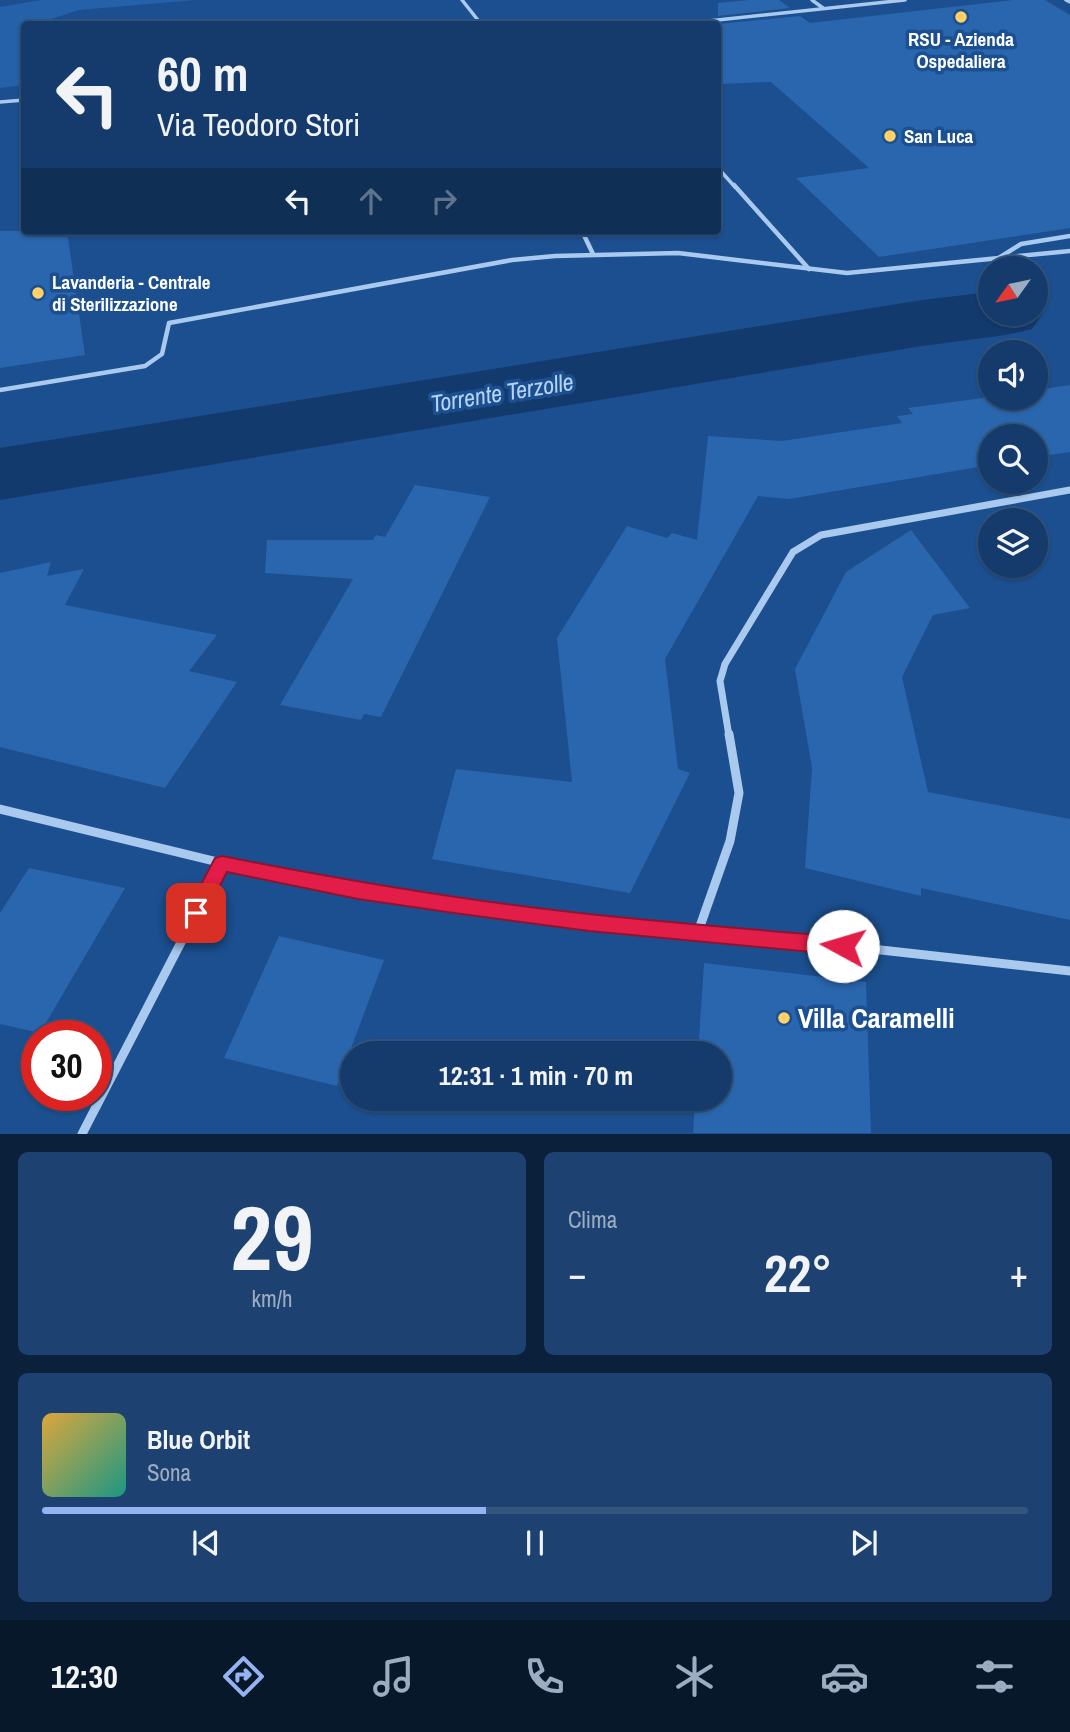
<!DOCTYPE html>
<html lang="it">
<meta charset="utf-8">
<style>
:root{--surface:#143b6b;--page:#1d4271;--text:#f1f3f6;--muted:#9dadc1;--line:#33557e;--accent:#95b2f1}
body{margin:0;font-family:"Archivo Narrow",sans-serif;background:var(--page);color:var(--text);height:100vh;display:flex;flex-direction:column;font-size:26px;white-space:nowrap}
*{box-sizing:border-box;margin:0}
p{font-size:23px;color:var(--muted)}
.icon{flex:none;width:38px;height:38px;fill:none;stroke:currentColor;stroke-width:2;stroke-linecap:round;stroke-linejoin:round}
.map{position:relative;height:1134px;overflow:hidden}
.sheet{display:flex;flex-direction:column;gap:18px;padding:18px;background:#0b203b;flex:1}
.sheet>*{flex:none}
.guide{position:absolute;left:21px;top:21px;width:700px;height:214px;border-radius:7px;box-shadow:0 2px 5px #0004,0 0 0 2px var(--line);background:#143b6b;color:var(--text);overflow:hidden}
.needle{width:46px;rotate:237deg}
.controls{position:absolute;left:978px;top:256px;display:grid;gap:14px}
.controls a{display:grid;place-items:center;width:70px;height:70px;border-radius:50%;background:var(--surface);box-shadow:0 2px 5px #0004,0 0 0 2px var(--line);font-size:35px}
.speed{position:absolute;left:21px;top:1020px;display:flex;gap:14px;font-size:35px;font-weight:700;text-align:center}
.speed>*{display:grid;place-content:center;width:91px;height:91px;border-radius:50%;background:var(--surface);box-shadow:0 2px 5px #0004,0 0 0 2px var(--line);line-height:1}
.speed .limit{border:10px solid #d22;background:#fff;color:#111}
.pin{position:absolute;display:grid;place-items:center;width:60px;height:60px;color:#fff;margin:-30px;border-radius:14px;box-shadow:0 4px 10px #0006}
.me{position:absolute;width:77px;margin:-38px;rotate:276deg;stroke-linejoin:round;filter:drop-shadow(0 0 5px #0008)}
.turn{display:flex;align-items:center;gap:24px;height:147px;padding:0 21px;font-size:32px}
.turn .icon{width:91px;height:91px;stroke-width:2.5}
.turn b{display:block;font-size:49px;line-height:60px}
.lanes{display:flex;align-items:center;height:66px;padding:0 21px;background:#0003;justify-content:center;gap:35px;direction:ltr}
.lanes .off{opacity:.35}
.big{font-size:52px;font-weight:700;line-height:1.1}
.sheet .widget{flex:1;display:flex;flex-direction:column;justify-content:center;gap:10px;min-width:0;padding:0 24px;border-radius:10px;background:var(--page)}
.sheet .dial{align-items:center;gap:0}
.dial b{font-size:91px;line-height:1}
.song{display:flex;align-items:center;gap:21px}
.cover{width:84px;height:84px;border-radius:10px;background:linear-gradient(135deg,hsl(40 70% 55%),hsl(170 70% 35%))}
.played{height:7px;border-radius:4px;background:linear-gradient(90deg,var(--accent) 45%,var(--line) 45%)}
.keys{display:flex;justify-content:space-around;direction:ltr}
.heat{display:flex;justify-content:space-between;align-items:center;font-size:38px;direction:ltr}
.sheet .tiles{flex:1;display:grid;gap:18px;grid-template-columns:1fr 1fr}
.widget:last-child{grid-column:span 2}
.trip{position:absolute;left:340px;top:1041px;width:392px;height:70px;border-radius:35px;background:var(--surface);box-shadow:0 2px 5px #0004,0 0 0 2px var(--line);font-weight:700;line-height:70px;text-align:center}
.tab-bar{display:flex;height:112px;justify-content:space-around;align-items:center;background:#08182b;color:var(--muted)}
.tab-bar .icon{width:49px;height:49px}
.tab-bar .on{color:var(--accent)}
.tab-bar b{font-size:32px;color:var(--text)}
.map>svg:first-child{display:block}
.green{fill:#2461a8}
.lines{fill:none;stroke-linecap:round;stroke-linejoin:round}
.river{fill:#123a6d;fill-rule:evenodd}
.building{fill:#2a66ad}
.service-far1{stroke:#a9c9ee;stroke-width:3.5}
.service{stroke:#a9c9ee;stroke-width:4.5}
.minor-far1{stroke:#a9c9ee;stroke-width:7}
.minor{stroke:#a9c9ee;stroke-width:9}
.route{fill:#e11d48;stroke:#92132f;stroke-width:2}
.poi-dot{fill:#ffd166;stroke:#1b4f8f;stroke-width:2.5}
.labels{text-anchor:middle;dominant-baseline:central;stroke-width:7;stroke-linejoin:round;paint-order:stroke}
.far-poi-label{font-size:19px;font-weight:bold;fill:#fff;stroke:#1b4f8f;text-anchor:start}
.water-label{font-size:24px;font-style:italic;fill:#b5d3f5;stroke:#1b4f8f}
.near-poi-label{font-size:28px;font-weight:bold;fill:#fff;stroke:#1b4f8f;text-anchor:start}
</style>
<div class="map">
<svg width="1070" height="1134" viewBox="0 0 1070 1134">
<rect width="100%" height="100%" fill="#1b4f8f"/>
<polygon class="green" points="41,0 196,0 79,10 36,24 24,24 24,85 0,88 0,7"/>
<g class="lines">
<polygon class="river" points="990,292 990,313 1036,313 1036,302 1043,313 1032,329 1006,335 922,346 0,500 0,448 922,300"/>
</g>
<g class="building">
<polygon points="749,0 779,0 790,8 718,16 718,3"/>
<polygon points="1013,0 1045,0 1070,15 1070,228 879,257 796,178 869,168 771,82 718,84 718,24 800,16 810,23"/>
<polygon points="0,231 67,231 85,355 0,368"/>
<polygon points="1070,385 1070,452 1036,457 1036,436 990,436 990,465 789,499 758,496 665,659 678,769 690,773 630,893 432,859 456,769 572,782 557,638 627,526 667,538 672,533 697,540 708,436 782,441 902,423 897,416 913,414 908,408 990,397 1036,397 1036,390"/>
<polygon points="415,485 490,497 381,717 364,714 361,720 280,705 353,579 265,573 267,540 373,540 376,535 385,537"/>
<polygon points="911,530 970,608 933,615 902,677 928,792 1070,819 1070,920 921,888 921,896 805,868 812,768 795,669 846,572"/>
<polygon points="51,562 47,576 84,569 65,605 217,635 189,671 237,682 165,788 0,747 0,573"/>
<polygon points="29,868 125,888 40,1033 0,1024 0,913"/>
<polygon points="279,936 384,960 337,1086 224,1058"/>
<polygon points="704,963 866,982 871,1133 693,1133 695,1099 719,1099 719,1054 698,1054"/>
</g>
<g class="lines">
<g class="service-far1">
<polyline points="462,0 481,24"/>
<polyline points="812,0 823,8"/>
<polyline points="1066,0 1070,2"/>
<polyline points="680,24 905,0"/>
<polyline points="0,102 24,100"/>
<polyline points="718,168 735,187"/>
</g>
<g class="service">
<polyline points="734,185 809,269"/>
<polyline points="582,231 593,254"/>
<polyline points="997,259 1021,244 1070,236"/>
<polyline points="0,390 145,366 162,354 169,323 512,260 555,256 678,253 847,273 1070,251"/>
</g>
<polyline class="minor-far1" points="729,736 720,681 725,664 793,552 821,535 1070,490"/>
<g class="minor">
<polyline points="0,809 222,863 428,902 589,923 818,943 1070,971"/>
<polyline points="698,932 730,841 739,793 729,734"/>
<polyline points="82,1134 222,863"/>
</g>
</g>
<path class="route" d="M 222,856 C 343,880 465,901 589,914 C 673,923 758,930 843,937 L 850,940 L 853,946 L 850,952 L 843,955 L 589,931 L 454,913 L 358,899 L 227,872 L 203,918 L 189,918 L 186,913 L 189,907 L 215,858 Z"/>
<g class="poi-dot">
<circle cx="961" cy="17" r="7"/>
<circle cx="890" cy="136" r="7"/>
<circle cx="38" cy="293" r="7"/>
<circle cx="784" cy="1018" r="7"/>
</g>
<g class="labels">
<g class="far-poi-label">
<text x="961" y="39" text-anchor="middle">RSU - Azienda<tspan x="961" dy="22">Ospedaliera</tspan></text>
<text x="904" y="136">San Luca</text>
<text x="52" y="282">Lavanderia - Centrale<tspan x="52" dy="22">di Sterilizzazione</tspan></text>
</g>
<g class="water-label">
<text transform="translate(502 392) rotate(-9)">Torrente Terzolle</text>
</g>
<g class="near-poi-label">
<text x="798" y="1018">Villa Caramelli</text>
</g>
</g>
</svg>
<div class="controls">
<a><svg class="needle" viewBox="-14 -14 28 28"><path d="M0-13l5 13h-10z" fill="#e53935"/><path d="M0 13l5-13h-10z" fill="#9dadc1"/></svg></a>
<a><svg class="icon" aria-label="sound" viewBox="0 0 24 24"><path d="M4 9h4l5-4v14l-5-4H4zM17 9q2 3 0 6"/></svg></a>
<a><svg class="icon" aria-label="search" viewBox="0 0 24 24"><circle cx="10" cy="10" r="6"/><path d="M15 15l6 6"/></svg></a>
<a><svg class="icon" aria-label="layers" viewBox="0 0 24 24"><path d="M12 4l9 5-9 5-9-5zM3 14l9 5 9-5"/></svg></a>
</div>
<div class="speed"><div class="limit">30</div></div>
<div class="pin" style="left:196px;top:913px;background:#d93025"><svg class="icon" aria-label="arrive" viewBox="0 0 24 24"><path d="M6 21V4h12l-3 4 3 4H6"/></svg></div>
<svg class="me" style="left:843px;top:946px" viewBox="-20 -20 40 40"><circle r="19" fill="#fff"/><path d="M0-13L10 11 0 6-10 11z" fill="#e11d48"/></svg>
<div class="trip">12:31 · 1 min · 70 m</div>
<div class="guide">
<div class="turn"><svg class="icon" aria-label="left" viewBox="0 0 24 24"><path d="M17 20v-9H6M10 6l-5 5 5 5"/></svg><div><b>60 m</b>Via Teodoro Stori</div></div>
<div class="lanes"><svg class="icon" aria-label="left" viewBox="0 0 24 24"><path d="M17 20v-9H6M10 6l-5 5 5 5"/></svg><svg class="icon off" aria-label="ahead" viewBox="0 0 24 24"><path d="M12 20V5M6 11l6-6 6 6"/></svg><svg class="icon off" aria-label="right" viewBox="0 0 24 24"><path d="M7 20v-9h11M14 6l5 5-5 5"/></svg></div>
</div>
</div>
<section class="sheet">
<div class="tiles">
<div class="widget dial"><b>29</b><p>km/h</p></div>
<div class="widget"><p>Clima</p>
<div class="heat"><a>−</a><b class="big">22°</b><a>+</a></div>
</div>
<div class="widget">
<div class="song"><i class="cover"></i><div><b>Blue Orbit</b><p>Sona</p></div></div>
<div class="played"></div>
<div class="keys"><svg class="icon" aria-label="previous" viewBox="0 0 24 24"><path d="M18 5L8 12l10 7zM5 5v14"/></svg><svg class="icon" aria-label="pause" viewBox="0 0 24 24"><path d="M8 5v14M16 5v14"/></svg><svg class="icon" aria-label="next" viewBox="0 0 24 24"><path d="M6 5l10 7-10 7zM19 5v14"/></svg></div>
</div>
</div>
</section>
<nav class="tab-bar">
<b>12:30</b>
<svg class="icon on" aria-label="directions" viewBox="0 0 24 24"><path d="M12 3l9 9-9 9-9-9zM9 14v-3h6M13 9l2 2-2 2"/></svg>
<svg class="icon" aria-label="music" viewBox="0 0 24 24"><path d="M9 18V5l10-2v13"/><circle cx="6" cy="18" r="3"/><circle cx="16" cy="16" r="3"/></svg>
<svg class="icon" aria-label="phone" viewBox="0 0 24 24"><path d="M5 4h4l2 5-3 2q2 4 5 5l2-3 5 2v4C11 20 4 13 5 4z"/></svg>
<svg class="icon" aria-label="climate" viewBox="0 0 24 24"><path d="M12 3v18M4 7l16 10M4 17L20 7"/></svg>
<svg class="icon" aria-label="car" viewBox="0 0 24 24"><path d="M5 17H2v-5l4-1 3-4h7l3 4 3 1v5h-3M9 17h6M6 11h13"/><circle cx="7" cy="17" r="2"/><circle cx="17" cy="17" r="2"/></svg>
<svg class="icon" aria-label="filters" viewBox="0 0 24 24"><path d="M4 7h16M4 17h16"/><circle cx="9" cy="7" r="2"/><circle cx="15" cy="17" r="2"/></svg>
</nav>
